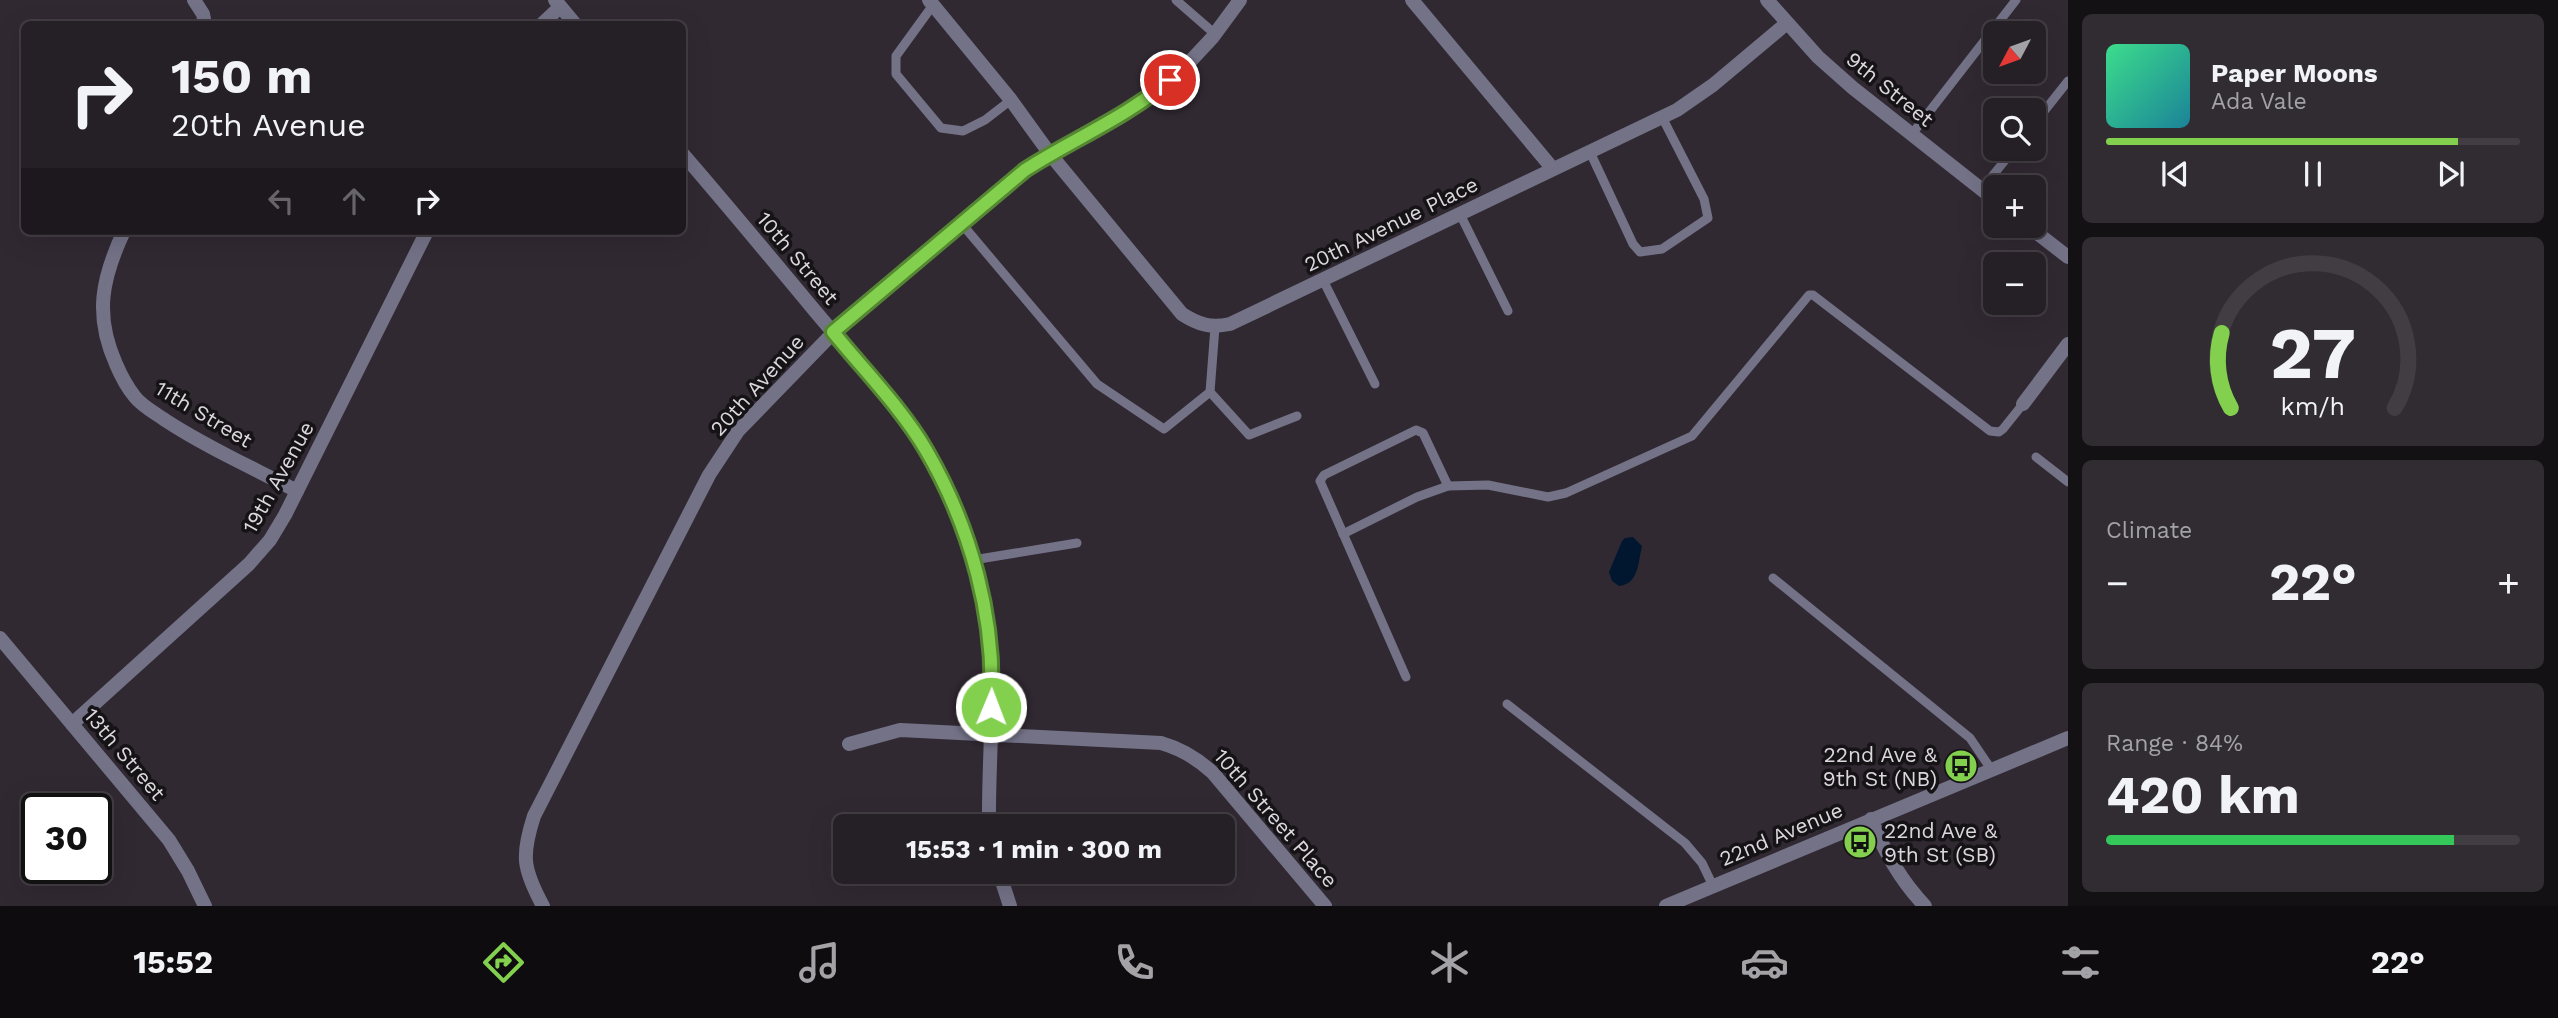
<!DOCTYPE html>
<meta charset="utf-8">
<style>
:root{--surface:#251f26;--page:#312c32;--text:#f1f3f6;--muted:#a3a2a7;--line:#423d43;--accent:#83d04e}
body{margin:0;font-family:"Work Sans",sans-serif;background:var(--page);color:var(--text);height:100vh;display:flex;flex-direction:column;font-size:26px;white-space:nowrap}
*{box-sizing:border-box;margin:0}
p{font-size:23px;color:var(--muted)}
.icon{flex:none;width:38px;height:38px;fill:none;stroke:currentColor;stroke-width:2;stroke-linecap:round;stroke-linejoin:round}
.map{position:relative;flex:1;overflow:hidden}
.panel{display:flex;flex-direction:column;gap:14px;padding:14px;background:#141115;width:490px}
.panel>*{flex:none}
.hud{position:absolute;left:21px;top:21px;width:665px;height:214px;border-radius:10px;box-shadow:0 7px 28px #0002,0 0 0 2px var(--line);background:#251f26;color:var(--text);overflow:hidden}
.needle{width:46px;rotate:229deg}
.buttons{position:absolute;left:1983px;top:21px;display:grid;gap:14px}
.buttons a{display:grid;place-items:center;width:63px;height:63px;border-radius:10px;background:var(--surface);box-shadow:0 7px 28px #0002,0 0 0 2px var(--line);font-size:35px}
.speed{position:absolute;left:21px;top:793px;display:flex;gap:14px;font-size:35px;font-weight:700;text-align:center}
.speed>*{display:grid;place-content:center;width:91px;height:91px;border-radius:50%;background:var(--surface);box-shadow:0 7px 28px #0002,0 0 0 2px var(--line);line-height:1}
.speed .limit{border:4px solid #111;border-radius:10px;background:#fff;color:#111}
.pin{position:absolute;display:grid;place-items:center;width:60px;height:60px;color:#fff;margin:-30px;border:4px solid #fff;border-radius:50%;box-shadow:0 2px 7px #0007}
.me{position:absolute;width:77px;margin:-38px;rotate:1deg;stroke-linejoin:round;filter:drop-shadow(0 0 5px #0008)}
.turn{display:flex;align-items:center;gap:24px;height:147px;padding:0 35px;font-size:32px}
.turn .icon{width:91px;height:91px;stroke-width:2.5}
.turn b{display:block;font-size:49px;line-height:60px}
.lanes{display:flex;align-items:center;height:66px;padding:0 35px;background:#0003;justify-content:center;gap:35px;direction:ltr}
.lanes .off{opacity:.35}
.big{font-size:52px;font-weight:700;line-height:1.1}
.panel .widget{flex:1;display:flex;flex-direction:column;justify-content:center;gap:10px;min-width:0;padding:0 24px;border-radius:10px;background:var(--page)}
.panel .dial{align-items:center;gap:0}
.dial svg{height:182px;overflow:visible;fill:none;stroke:var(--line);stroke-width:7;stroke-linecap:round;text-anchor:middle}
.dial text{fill:var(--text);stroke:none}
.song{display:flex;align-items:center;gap:21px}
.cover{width:84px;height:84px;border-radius:10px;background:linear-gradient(135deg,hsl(150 70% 55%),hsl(190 70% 35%))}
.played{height:7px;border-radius:4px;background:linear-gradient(90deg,var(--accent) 85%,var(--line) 85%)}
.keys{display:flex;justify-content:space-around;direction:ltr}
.heat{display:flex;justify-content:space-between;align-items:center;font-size:38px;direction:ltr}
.charge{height:10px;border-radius:5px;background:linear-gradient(90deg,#34c759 84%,var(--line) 0)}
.trip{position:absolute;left:833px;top:814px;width:402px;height:70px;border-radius:10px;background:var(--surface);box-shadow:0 7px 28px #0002,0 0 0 2px var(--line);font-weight:700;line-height:70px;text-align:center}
.menu{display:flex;height:112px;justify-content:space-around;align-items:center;background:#0f0c0f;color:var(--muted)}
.menu .icon{width:49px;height:49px}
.menu .active{color:var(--accent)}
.menu b{font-size:32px;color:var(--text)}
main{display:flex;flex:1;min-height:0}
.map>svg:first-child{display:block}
.water{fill:#01162f}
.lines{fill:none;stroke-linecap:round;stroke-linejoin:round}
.lane{stroke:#737287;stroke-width:9}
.street{stroke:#737287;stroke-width:14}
.route-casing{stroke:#558733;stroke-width:18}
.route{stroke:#83d04e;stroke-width:12}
.labels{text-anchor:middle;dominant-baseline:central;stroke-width:7;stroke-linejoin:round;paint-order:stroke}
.street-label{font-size:21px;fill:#dcd7dd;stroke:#161317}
.poi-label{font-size:21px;fill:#dcd7dd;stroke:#161317;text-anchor:end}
</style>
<main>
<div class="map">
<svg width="2068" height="906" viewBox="0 0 2068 906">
<rect width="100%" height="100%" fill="#312932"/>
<path class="water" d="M 1633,537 L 1642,546 C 1638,562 1639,584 1619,586 L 1612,581 L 1609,572 L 1622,541 L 1625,538 Z"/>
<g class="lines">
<g class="lane">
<polyline points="1176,0 1215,34"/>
<polyline points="933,5 896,56 896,74 941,128 963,131 985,120 1011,100"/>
<polyline points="2034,124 2068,81"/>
<polyline points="1912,134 2016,0"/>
<polyline points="1590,152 1633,244 1640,252 1662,249 1708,218 1704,199 1662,117"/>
<polyline points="1982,189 2014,149"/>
<polyline points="1460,214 1508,311"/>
<polyline points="961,223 1097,384 1164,429 1210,392"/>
<polyline points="1323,280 1375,384"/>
<polyline points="1215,327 1210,392 1249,435 1297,416"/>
<polyline points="2036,457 2068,482"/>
<polyline points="1343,534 1417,497 1448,486"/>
<polyline points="973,560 1077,543"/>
<polyline points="1773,578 1970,738 1991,769"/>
<polyline points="1406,677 1320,481 1324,475 1416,430 1423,433 1448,486 1488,485 1548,497 1566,493 1692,436 1809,295 1813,295 1990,431 1999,432 2003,429 2023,404"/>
<polyline points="1507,704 1685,843 1702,863 1713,886"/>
</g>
<g class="street">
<polyline points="194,0 203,14 205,24"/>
<polyline points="555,0 575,24"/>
<path d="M 929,0 L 1011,100 L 1050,154 L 1182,314 C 1199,325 1211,328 1230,324 L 1677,110 L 1713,85 L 1787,23"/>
<polyline points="1412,0 1553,169"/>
<polyline points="1767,0 1818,57 1853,88 1995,200"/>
<polyline points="542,24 560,7"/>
<path d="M 682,153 C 727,205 771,258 815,311 C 852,355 891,399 924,447 C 950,485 980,569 987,615 C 997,684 988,756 989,826"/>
<polyline points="2028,226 2068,257"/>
<path d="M 124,231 C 102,278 94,315 116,364 C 121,376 127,387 135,397 C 142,406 155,413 165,420 C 206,447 253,468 297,491"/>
<polyline points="2023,404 2068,344"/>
<polyline points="0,638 169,840 188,871 205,906"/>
<polyline points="72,724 249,564 270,540 285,515 427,231"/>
<path d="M 849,744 L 900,730 L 1161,743 C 1182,749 1197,758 1213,773 L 1325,906"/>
<path d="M 1871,819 C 1884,851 1901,881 1925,906"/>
<polyline points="999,872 1010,906"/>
<path d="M 543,906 C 523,869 521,856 534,816 L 709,475 L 738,431 L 833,333 L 1025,170 L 1050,154 L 1122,116 L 1154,93 L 1185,67 L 1212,38 L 1240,0"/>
<polyline points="1666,906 2068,738"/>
</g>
</g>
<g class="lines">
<defs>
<path id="route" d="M 991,707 C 996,619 971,527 926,450 C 903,410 863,369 833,332 L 1025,170 C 1073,139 1125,118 1170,80"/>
</defs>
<use href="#route" class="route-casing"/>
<use href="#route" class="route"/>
</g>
<defs>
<symbol id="bus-disc" viewBox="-11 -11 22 22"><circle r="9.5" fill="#83d04e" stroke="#161317"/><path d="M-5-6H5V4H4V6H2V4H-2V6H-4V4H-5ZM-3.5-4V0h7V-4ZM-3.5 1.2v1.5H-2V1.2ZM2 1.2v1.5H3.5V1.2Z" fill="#111"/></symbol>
</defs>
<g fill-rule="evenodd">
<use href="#bus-disc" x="1942" y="747" width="38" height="38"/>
<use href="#bus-disc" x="1841" y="823" width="38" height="38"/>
</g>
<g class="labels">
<g class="street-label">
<text transform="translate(1890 89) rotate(39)">9th Street</text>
<text transform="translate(1391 224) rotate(-26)">20th Avenue Place</text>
<text transform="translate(798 258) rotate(50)">10th Street</text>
<text transform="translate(757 385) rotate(-48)">20th Avenue</text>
<text transform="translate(204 414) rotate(31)">11th Street</text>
<text transform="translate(278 477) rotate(-61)">19th Avenue</text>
<text transform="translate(125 754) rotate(50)">13th Street</text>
<text transform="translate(1276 818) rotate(49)">10th Street Place</text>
<text transform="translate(1781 834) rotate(-23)">22nd Avenue</text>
</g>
<g class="poi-label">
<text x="1937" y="754">22nd Ave &amp;<tspan x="1937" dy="24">9th St (NB)</tspan></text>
<text x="1884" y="830" text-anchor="start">22nd Ave &amp;<tspan x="1884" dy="24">9th St (SB)</tspan></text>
</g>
</g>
</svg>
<div class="buttons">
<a><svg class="needle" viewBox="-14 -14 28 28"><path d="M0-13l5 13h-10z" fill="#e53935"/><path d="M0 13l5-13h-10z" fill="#a3a2a7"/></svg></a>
<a><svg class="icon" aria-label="search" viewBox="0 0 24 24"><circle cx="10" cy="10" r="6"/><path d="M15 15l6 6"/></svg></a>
<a>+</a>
<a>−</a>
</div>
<div class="speed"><div class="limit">30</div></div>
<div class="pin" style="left:1170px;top:80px;background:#d93025"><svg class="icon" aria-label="arrive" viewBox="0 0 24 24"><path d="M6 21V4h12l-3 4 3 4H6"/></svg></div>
<svg class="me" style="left:991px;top:707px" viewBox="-20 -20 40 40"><circle r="17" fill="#83d04e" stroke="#fff" stroke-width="3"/><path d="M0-11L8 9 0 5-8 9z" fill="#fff"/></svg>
<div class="trip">15:53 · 1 min · 300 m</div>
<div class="hud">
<div class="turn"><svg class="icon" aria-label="right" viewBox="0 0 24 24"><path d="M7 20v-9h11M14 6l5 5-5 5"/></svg><div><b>150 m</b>20th Avenue</div></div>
<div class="lanes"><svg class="icon off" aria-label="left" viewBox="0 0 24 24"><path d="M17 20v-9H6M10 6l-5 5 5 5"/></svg><svg class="icon off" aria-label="ahead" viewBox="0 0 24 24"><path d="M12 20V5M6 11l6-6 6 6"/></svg><svg class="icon" aria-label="right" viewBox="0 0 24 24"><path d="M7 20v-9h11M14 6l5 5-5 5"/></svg></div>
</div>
</div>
<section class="panel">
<div class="widget">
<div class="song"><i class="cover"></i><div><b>Paper Moons</b><p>Ada Vale</p></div></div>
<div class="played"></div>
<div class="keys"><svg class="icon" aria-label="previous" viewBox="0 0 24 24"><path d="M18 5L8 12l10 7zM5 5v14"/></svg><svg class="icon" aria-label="pause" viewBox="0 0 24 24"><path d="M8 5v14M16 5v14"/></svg><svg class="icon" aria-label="next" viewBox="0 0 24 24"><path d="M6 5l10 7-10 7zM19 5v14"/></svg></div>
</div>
<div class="widget dial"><svg viewBox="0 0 100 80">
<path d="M14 69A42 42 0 1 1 86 69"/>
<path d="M14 69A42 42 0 0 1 10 36" stroke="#83d04e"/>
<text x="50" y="56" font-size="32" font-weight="700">27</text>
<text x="50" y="72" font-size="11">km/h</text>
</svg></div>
<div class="widget"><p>Climate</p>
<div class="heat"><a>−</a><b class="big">22°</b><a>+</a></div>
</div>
<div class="widget"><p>Range · 84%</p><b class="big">420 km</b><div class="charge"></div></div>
</section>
</main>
<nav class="menu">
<b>15:52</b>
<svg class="icon active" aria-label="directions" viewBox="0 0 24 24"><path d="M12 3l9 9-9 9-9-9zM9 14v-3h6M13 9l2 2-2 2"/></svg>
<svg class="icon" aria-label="music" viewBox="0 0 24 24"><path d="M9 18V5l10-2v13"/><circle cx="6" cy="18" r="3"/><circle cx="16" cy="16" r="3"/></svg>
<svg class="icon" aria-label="phone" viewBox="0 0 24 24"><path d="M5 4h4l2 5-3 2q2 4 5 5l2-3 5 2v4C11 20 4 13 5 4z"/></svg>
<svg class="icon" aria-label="climate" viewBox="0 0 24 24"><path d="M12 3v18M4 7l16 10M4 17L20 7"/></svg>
<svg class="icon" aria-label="car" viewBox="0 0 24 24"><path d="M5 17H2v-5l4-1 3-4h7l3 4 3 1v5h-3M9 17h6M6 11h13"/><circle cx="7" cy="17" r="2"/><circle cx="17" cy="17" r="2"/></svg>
<svg class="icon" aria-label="filters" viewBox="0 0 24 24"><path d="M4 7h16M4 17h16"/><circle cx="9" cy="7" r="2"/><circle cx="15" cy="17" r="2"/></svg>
<b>22°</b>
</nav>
